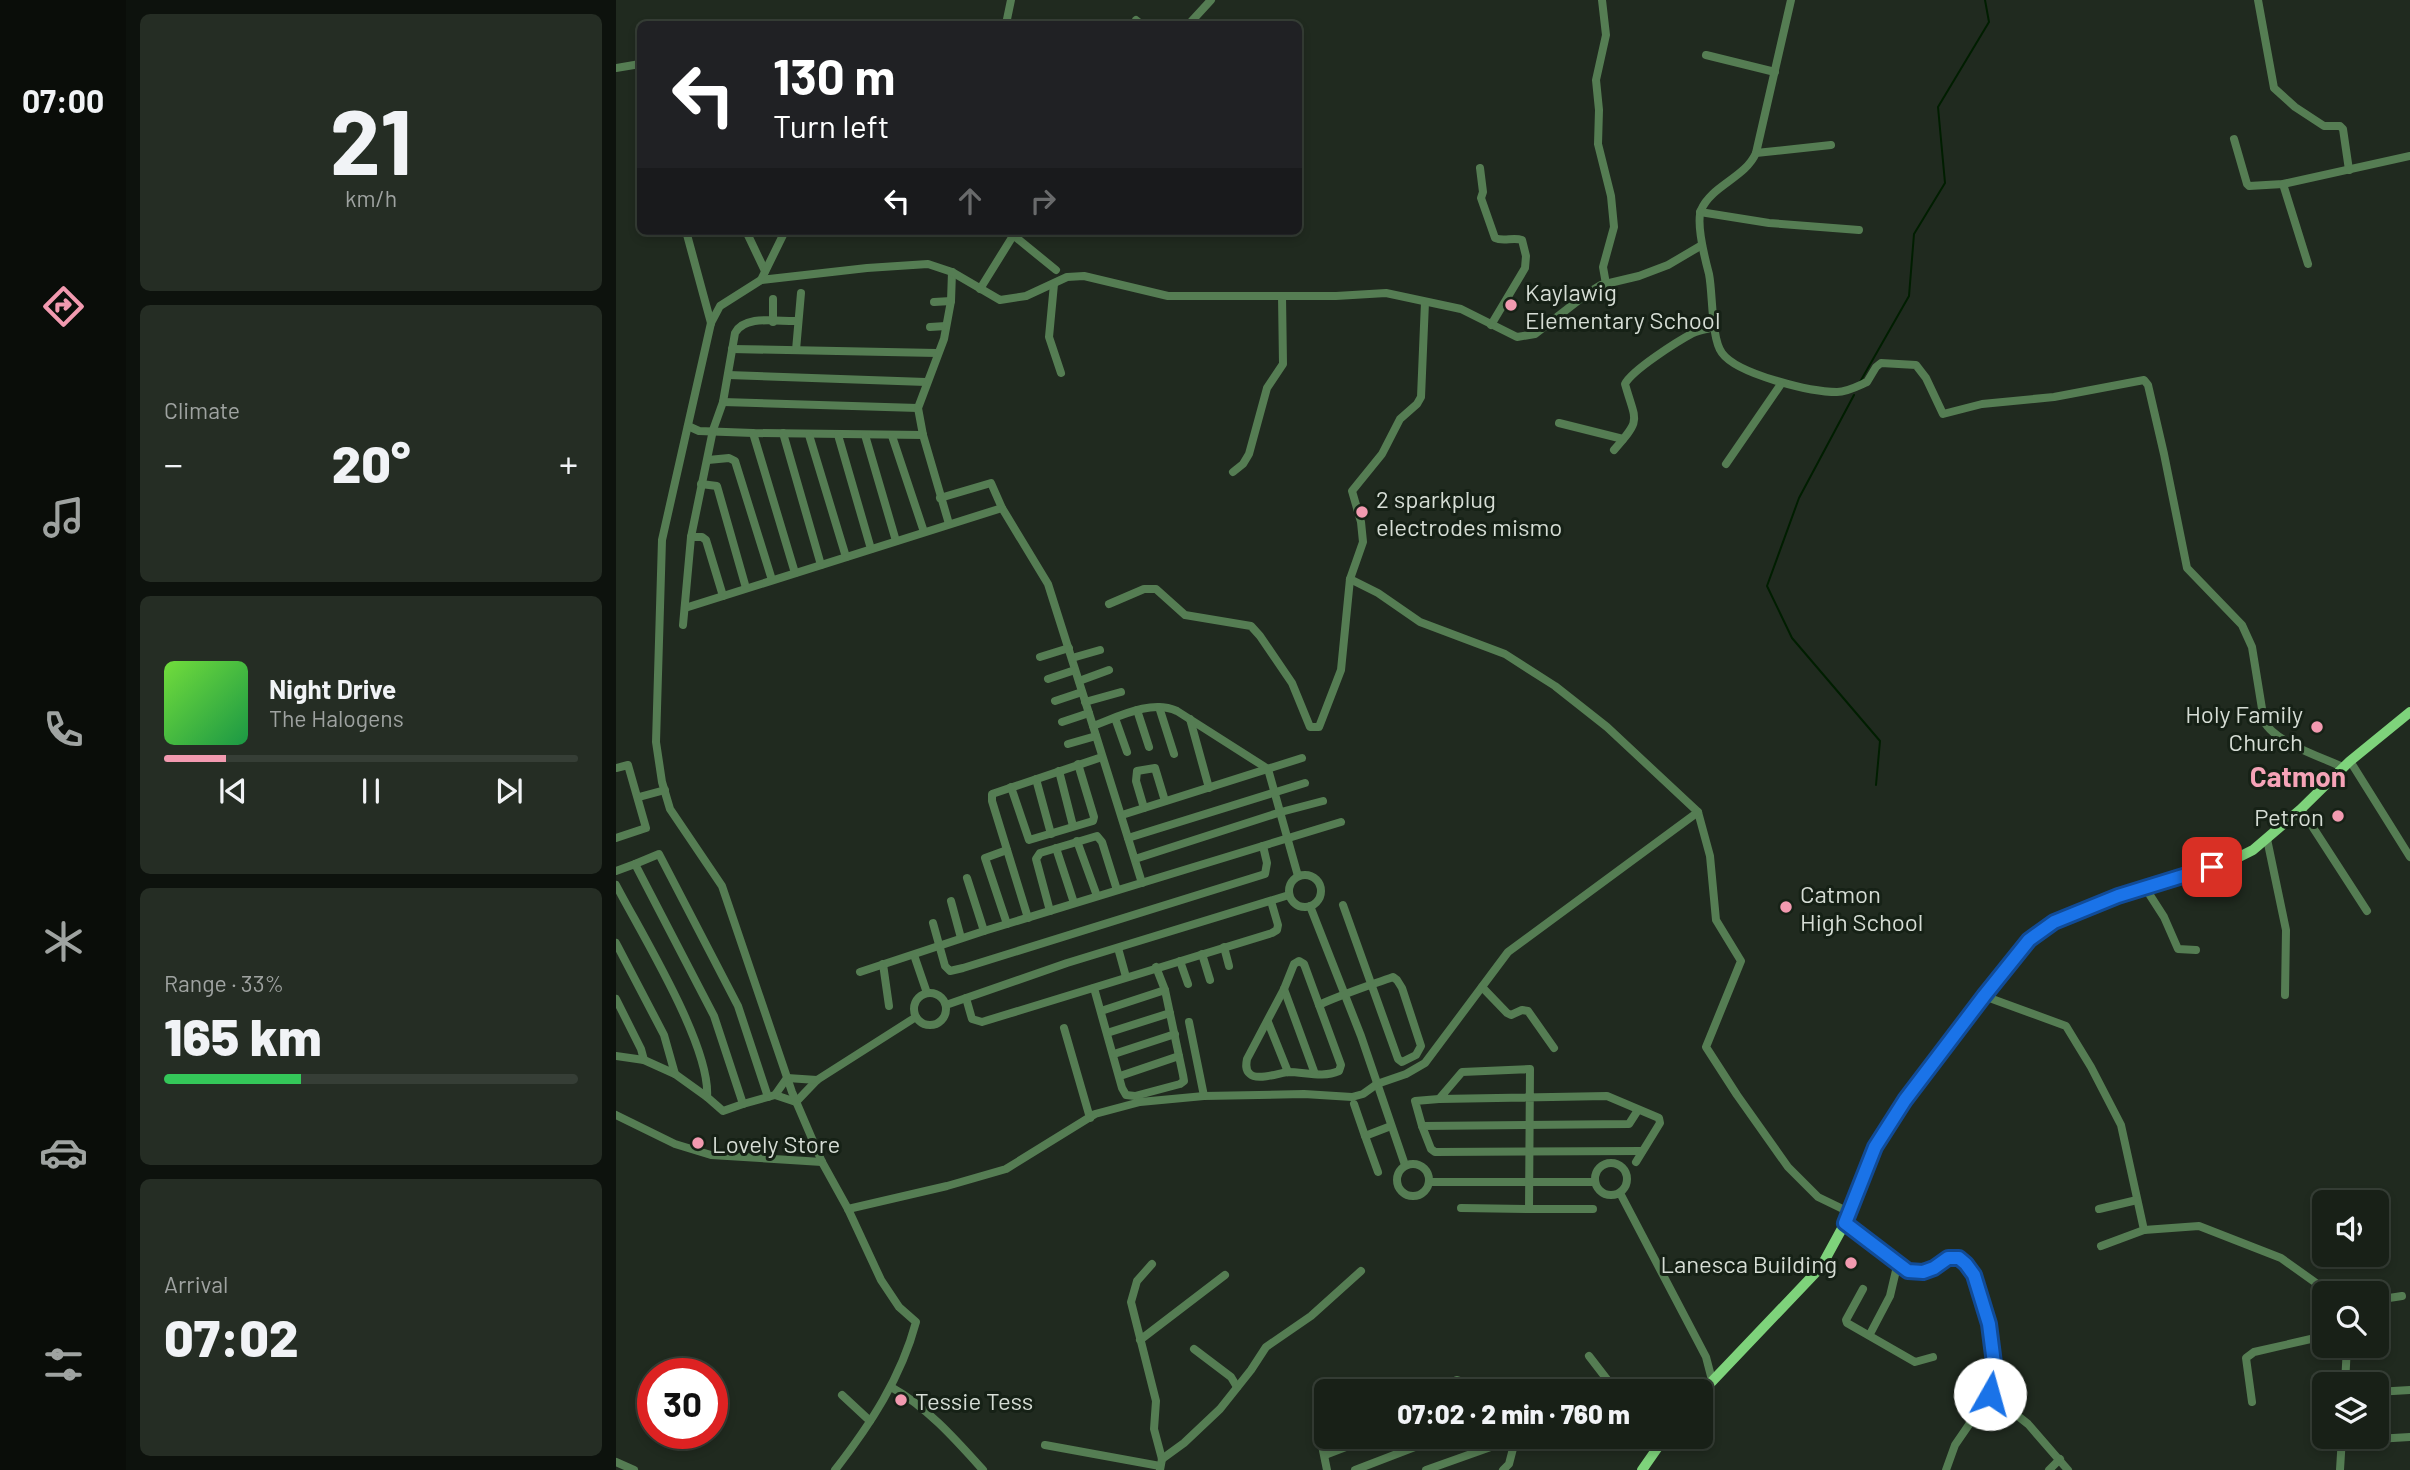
<!DOCTYPE html>
<meta charset="utf-8">
<style>
:root{--surface:#182017;--page:#252d24;--text:#f1f3f6;--muted:#9fa3a1;--line:#363e36;--accent:#f29ab0}
body{margin:0;font-family:Barlow,sans-serif;background:var(--page);color:var(--text);height:100vh;display:flex;flex-direction:column;font-size:26px;white-space:nowrap}
*{box-sizing:border-box;margin:0}
p{font-size:23px;color:var(--muted)}
.icon{flex:none;width:38px;height:38px;fill:none;stroke:currentColor;stroke-width:2;stroke-linecap:round;stroke-linejoin:round}
.map{position:relative;flex:1;overflow:hidden}
.sheet{display:flex;flex-direction:column;gap:14px;padding:14px;background:#0d120d;width:490px}
.sheet>*{flex:none}
.hud{position:absolute;left:21px;top:21px;width:665px;height:214px;border-radius:10px;box-shadow:0 4px 10px #0003,0 0 0 2px var(--line);background:#202124;color:#fff;overflow:hidden}
.fabs{position:absolute;left:1696px;top:1190px;display:grid;gap:14px}
.fabs a{display:grid;place-items:center;width:77px;height:77px;border-radius:10px;background:var(--surface);box-shadow:0 4px 10px #0003,0 0 0 2px var(--line);font-size:35px}
.speed{position:absolute;left:21px;top:1358px;display:flex;gap:14px;font-size:35px;font-weight:700;text-align:center}
.speed>*{display:grid;place-content:center;width:91px;height:91px;border-radius:50%;background:var(--surface);box-shadow:0 4px 10px #0003,0 0 0 2px var(--line);line-height:1}
.speed .limit{border:10px solid #d22;background:#fff;color:#111}
.pin{position:absolute;display:grid;place-items:center;width:60px;height:60px;color:#fff;margin:-30px;border-radius:14px;box-shadow:0 4px 10px #0006}
.me{position:absolute;width:77px;margin:-38px;rotate:7deg;stroke-linejoin:round;filter:drop-shadow(0 0 5px #0008)}
.turn{display:flex;align-items:center;gap:24px;height:147px;padding:0 21px;font-size:32px}
.turn .icon{width:91px;height:91px;stroke-width:2.5}
.turn b{display:block;font-size:49px;line-height:60px}
.lanes{display:flex;align-items:center;height:66px;padding:0 21px;background:#0003;justify-content:center;gap:35px;direction:ltr}
.lanes .off{opacity:.35}
.big{font-size:52px;font-weight:800;line-height:1.1}
.sheet .tile{flex:1;display:flex;flex-direction:column;justify-content:center;gap:10px;min-width:0;padding:0 24px;border-radius:10px;background:var(--page)}
.sheet .dial{align-items:center;gap:0}
.dial b{font-size:91px;line-height:1}
.song{display:flex;align-items:center;gap:21px}
.cover{width:84px;height:84px;border-radius:10px;background:linear-gradient(135deg,hsl(100 70% 55%),hsl(140 70% 35%))}
.played{height:7px;border-radius:4px;background:linear-gradient(90deg,var(--accent) 15%,var(--line) 15%)}
.keys{display:flex;justify-content:space-around;direction:ltr}
.heat{display:flex;justify-content:space-between;align-items:center;font-size:38px;direction:ltr}
.charge{height:10px;border-radius:5px;background:linear-gradient(90deg,#34c759 33%,var(--line) 0)}
.trip{position:absolute;left:698px;top:1379px;width:399px;height:70px;border-radius:10px;background:var(--surface);box-shadow:0 4px 10px #0003,0 0 0 2px var(--line);font-weight:800;line-height:70px;text-align:center}
main{display:flex;flex:1;min-height:0}
.dock{display:flex;flex-direction:column;width:126px;justify-content:space-around;align-items:center;background:#0a0d09;color:var(--muted)}
.dock .icon{width:49px;height:49px}
.dock .on{color:var(--accent)}
.dock b{font-size:32px;color:var(--text)}
.map>svg:first-child{display:block}
.lines{fill:none;stroke-linecap:round;stroke-linejoin:round}
.stream{stroke:#001e00;stroke-width:2}
.minor{stroke:#557d53;stroke-width:8}
.major{stroke:#7ed37b;stroke-width:10}
.route-casing{stroke:#114b97;stroke-width:18}
.route{stroke:#1a73e8;stroke-width:12}
.poi-dot{fill:#f29ab0;stroke:#162116;stroke-width:2.5}
.labels{text-anchor:middle;dominant-baseline:central;stroke-width:6;stroke-linejoin:round;paint-order:stroke}
.poi-label{font-size:24px;fill:#d6ddd5;stroke:#162116;text-anchor:start}
.quarter-label{font-size:28px;font-weight:bold;fill:#f5a3b7;stroke:#162116}
</style>
<main>
<nav class="dock">
<b>07:00</b>
<svg class="icon on" aria-label="directions" viewBox="0 0 24 24"><path d="M12 3l9 9-9 9-9-9zM9 14v-3h6M13 9l2 2-2 2"/></svg>
<svg class="icon" aria-label="music" viewBox="0 0 24 24"><path d="M9 18V5l10-2v13"/><circle cx="6" cy="18" r="3"/><circle cx="16" cy="16" r="3"/></svg>
<svg class="icon" aria-label="phone" viewBox="0 0 24 24"><path d="M5 4h4l2 5-3 2q2 4 5 5l2-3 5 2v4C11 20 4 13 5 4z"/></svg>
<svg class="icon" aria-label="climate" viewBox="0 0 24 24"><path d="M12 3v18M4 7l16 10M4 17L20 7"/></svg>
<svg class="icon" aria-label="car" viewBox="0 0 24 24"><path d="M5 17H2v-5l4-1 3-4h7l3 4 3 1v5h-3M9 17h6M6 11h13"/><circle cx="7" cy="17" r="2"/><circle cx="17" cy="17" r="2"/></svg>
<svg class="icon" aria-label="filters" viewBox="0 0 24 24"><path d="M4 7h16M4 17h16"/><circle cx="9" cy="7" r="2"/><circle cx="15" cy="17" r="2"/></svg>
</nav>
<section class="sheet">
<div class="tile dial"><b>21</b><p>km/h</p></div>
<div class="tile"><p>Climate</p>
<div class="heat"><a>−</a><b class="big">20°</b><a>+</a></div>
</div>
<div class="tile">
<div class="song"><i class="cover"></i><div><b>Night Drive</b><p>The Halogens</p></div></div>
<div class="played"></div>
<div class="keys"><svg class="icon" aria-label="previous" viewBox="0 0 24 24"><path d="M18 5L8 12l10 7zM5 5v14"/></svg><svg class="icon" aria-label="pause" viewBox="0 0 24 24"><path d="M8 5v14M16 5v14"/></svg><svg class="icon" aria-label="next" viewBox="0 0 24 24"><path d="M6 5l10 7-10 7zM19 5v14"/></svg></div>
</div>
<div class="tile"><p>Range · 33%</p><b class="big">165 km</b><div class="charge"></div></div>
<div class="tile"><p>Arrival</p><b class="big">07:02</b></div>
</section>
<div class="map">
<svg width="1794" height="1470" viewBox="0 0 1794 1470">
<rect width="100%" height="100%" fill="#202a1f"/>
<g class="lines">
<g class="stream">
<polyline points="1244,382 1293,296 1298,234 1329,183 1322,107 1373,22 1369,0"/>
<polyline points="1238,395 1183,498 1151,586 1176,638 1264,741 1260,785"/>
</g>
<g class="minor">
<polyline points="986,0 990,35 980,80 983,110 982,144 995,196 998,227 987,267 990,284"/>
<polyline points="1642,0 1658,88 1679,107 1708,126 1724,126 1727,129 1733,170"/>
<polyline points="520,20 525,24"/>
<polyline points="390,24 395,0"/>
<polyline points="573,24 595,0"/>
<polyline points="1090,55 1159,72"/>
<polyline points="0,68 24,64"/>
<polyline points="1618,139 1631,184 1633,186 1667,184 1794,156"/>
<path d="M 1215,145 L 1140,153 C 1129,178 1096,185 1085,210 C 1080,224 1089,259 1093,274 C 1097,294 1095,338 1106,353 C 1121,374 1194,392 1221,392 C 1231,392 1242,386 1251,382 L 1260,367 L 1265,363 L 1300,365 L 1310,378 L 1327,414 L 1366,404 L 1438,397 L 1528,380 L 1532,385 L 1548,454 L 1571,568 L 1626,625 L 1636,647 L 1648,721 C 1658,742 1705,757 1727,767"/>
<polyline points="1140,153 1175,0"/>
<path d="M 864,168 L 867,192 L 865,198 L 879,238 C 887,242 897,237 906,240 L 910,256 L 909,268 L 875,325"/>
<polyline points="1667,184 1692,264"/>
<polyline points="1084,212 1153,223 1243,230"/>
<polyline points="70,231 95,323"/>
<polyline points="130,231 149,271"/>
<polyline points="397,235 440,270"/>
<polyline points="145,280 169,231"/>
<polyline points="438,284 433,337 445,373"/>
<polyline points="364,289 400,231"/>
<polyline points="318,302 335,301"/>
<polyline points="157,322 157,299"/>
<polyline points="314,327 330,326"/>
<polyline points="116,349 321,353"/>
<polyline points="180,350 185,293"/>
<polyline points="112,375 310,382"/>
<polyline points="107,402 302,408"/>
<polyline points="943,423 1007,439"/>
<polyline points="72,426 83,431 137,433 307,435"/>
<polyline points="137,433 179,573"/>
<polyline points="167,433 205,565"/>
<polyline points="193,435 230,557"/>
<polyline points="222,435 255,549"/>
<polyline points="249,435 280,541"/>
<polyline points="276,436 308,532"/>
<path d="M 998,450 C 1026,418 1020,423 1009,384 C 1016,370 1062,341 1077,333 C 1084,330 1092,329 1099,327"/>
<polyline points="92,460 113,458 119,461 156,580"/>
<polyline points="1110,464 1165,384"/>
<polyline points="617,472 627,464 633,454 651,388 667,364 666,296"/>
<polyline points="85,484 101,486 130,588"/>
<path d="M 324,498 L 375,483 L 386,508 L 432,584 L 477,726 C 502,717 535,699 561,711 L 652,769 L 682,876"/>
<polyline points="333,524 307,435 302,408 328,339 335,301 336,272"/>
<polyline points="75,537 86,537 90,540 107,596"/>
<polyline points="734,579 762,593 804,622 889,654 939,686 991,727 1082,812 1094,856 1100,920 1125,961 1090,1047 1121,1095 1172,1167 1202,1197 1233,1212"/>
<polyline points="493,604 528,589 540,589 569,615 635,626 644,636 676,683 694,727 703,727 725,670 734,579 747,542 745,522 736,491 766,454 784,419 801,404 805,397 809,302"/>
<polyline points="69,608 386,508"/>
<path d="M 67,625 L 75,537 L 97,430 L 107,402 L 119,333 C 129,314 163,322 182,321"/>
<polyline points="424,657 453,648"/>
<polyline points="456,658 484,650"/>
<polyline points="432,679 459,670"/>
<polyline points="463,681 493,670"/>
<polyline points="439,701 466,692"/>
<polyline points="469,702 505,692"/>
<polyline points="543,707 558,754"/>
<polyline points="521,710 533,747"/>
<polyline points="499,718 511,752"/>
<polyline points="574,719 593,788"/>
<polyline points="446,722 473,713"/>
<polyline points="477,726 526,883"/>
<polyline points="452,744 480,736"/>
<polyline points="1734,761 1794,857"/>
<polyline points="0,768 12,765 30,828 0,838"/>
<polyline points="443,771 457,826"/>
<polyline points="420,779 435,834"/>
<polyline points="395,787 413,840 477,821 478,817 462,764"/>
<polyline points="23,797 49,790"/>
<polyline points="528,808 520,781 521,771 539,768 549,801"/>
<polyline points="1685,809 1751,911"/>
<polyline points="506,815 686,758"/>
<polyline points="512,838 689,783"/>
<polyline points="1651,839 1670,930 1669,995"/>
<polyline points="461,841 481,896"/>
<polyline points="440,848 458,903"/>
<polyline points="391,850 369,858 391,924"/>
<polyline points="519,859 665,812 707,801"/>
<polyline points="0,871 19,864"/>
<circle cx="689" cy="891" r="16"/>
<polyline points="351,878 368,931"/>
<path d="M 0,885 C 25,933 95,1046 91,1097 L 107,1111 L 127,1104 L 98,1016 L 19,864 L 43,854 L 122,1006 L 152,1097"/>
<polyline points="1530,889 1548,917 1562,949 1580,950"/>
<polyline points="335,901 345,938"/>
<polyline points="694,906 745,1036 789,1165"/>
<polyline points="434,911 420,859 424,853 481,836 486,842 501,890"/>
<polyline points="412,918 376,801 376,794 486,757"/>
<polyline points="317,923 329,966 334,971 347,968 649,874 651,863 647,846"/>
<polyline points="0,943 48,1035 59,1074 28,1060 0,1056"/>
<polyline points="608,947 613,966"/>
<polyline points="502,948 510,977"/>
<polyline points="586,954 594,980"/>
<polyline points="298,955 311,993"/>
<polyline points="564,961 572,984"/>
<path d="M 683,961 L 688,964 L 725,1065 L 723,1071 C 707,1078 689,1072 672,1072 C 663,1073 641,1081 634,1074 C 629,1070 630,1064 631,1059 L 668,989 L 678,964 Z"/>
<polyline points="267,964 273,1006"/>
<polyline points="244,972 368,931 725,822"/>
<polyline points="866,987 891,1013 895,1015 906,1010 912,1011 938,1048"/>
<polyline points="478,988 506,1088 510,1095 519,1096 564,1084 568,1081 567,1075 549,990 540,967"/>
<polyline points="668,989 699,1074"/>
<circle cx="314" cy="1009" r="16"/>
<polyline points="1368,996 1450,1026 1475,1067 1505,1125 1528,1230"/>
<polyline points="350,998 356,1019 366,1022 656,933 661,930 662,925 655,901"/>
<polyline points="0,999 25,1049 28,1060"/>
<polyline points="330,1005 451,963 673,895"/>
<path d="M 703,1005 C 727,994 752,986 777,977 L 781,980 L 786,988 L 805,1046 L 800,1055 L 786,1062 L 782,1059 L 727,905"/>
<polyline points="485,1011 549,990"/>
<polyline points="573,1022 588,1096"/>
<polyline points="652,1022 672,1072"/>
<polyline points="448,1028 474,1118"/>
<polyline points="491,1033 554,1013"/>
<polyline points="498,1054 559,1034"/>
<polyline points="59,1074 91,1097"/>
<polyline points="504,1076 563,1056"/>
<polyline points="159,1095 180,1102 201,1080 300,1017"/>
<polyline points="127,1104 159,1095 171,1078 201,1080"/>
<polyline points="738,1104 749,1136"/>
<polyline points="1022,1110 1013,1124 806,1126 815,1149 819,1152 1026,1151"/>
<polyline points="0,1115 59,1144 95,1155 206,1162"/>
<polyline points="806,1126 799,1101 823,1099"/>
<circle cx="995" cy="1179" r="16"/>
<circle cx="797" cy="1180" r="16"/>
<polyline points="762,1172 749,1136 775,1126"/>
<polyline points="813,1182 979,1182"/>
<polyline points="1004,1193 1090,1357 1096,1380"/>
<polyline points="845,1208 913,1209 914,1069 846,1072 823,1099 991,1096 1043,1118 1044,1123 1020,1162"/>
<polyline points="232,1209 331,1186 390,1169 479,1114 524,1102 588,1096 688,1094 736,1097 747,1094 761,1084 790,1074 809,1063 892,952 1082,812"/>
<polyline points="913,1209 977,1209"/>
<polyline points="1483,1209 1521,1200"/>
<polyline points="1229,1223 1292,1271 1307,1272 1318,1268 1332,1258 1343,1258 1358,1275 1373,1324 1380,1379 1374,1394 1339,1445 1330,1470"/>
<polyline points="1485,1246 1528,1230 1583,1226 1665,1258 1714,1293"/>
<polyline points="536,1264 521,1281 515,1302 540,1401 538,1429 546,1459 544,1470"/>
<polyline points="1247,1289 1230,1320 1231,1323 1299,1362 1317,1357"/>
<polyline points="1760,1300 1786,1296"/>
<polyline points="1254,1334 1274,1296 1282,1262"/>
<polyline points="524,1340 609,1275"/>
<polyline points="578,1349 615,1377 621,1387"/>
<polyline points="973,1356 1000,1391"/>
<polyline points="1729,1384 1731,1346"/>
<path d="M 275,1387 C 311,1407 340,1440 367,1470"/>
<polyline points="811,1391 841,1380 877,1391"/>
<polyline points="1760,1392 1794,1390"/>
<polyline points="1374,1394 1412,1424 1452,1470"/>
<polyline points="226,1395 254,1421"/>
<polyline points="1636,1402 1630,1358 1638,1352 1708,1336"/>
<polyline points="710,1428 703,1431 711,1470"/>
<polyline points="1726,1441 1794,1437"/>
<polyline points="429,1445 544,1466"/>
<polyline points="709,1455 756,1437"/>
<polyline points="546,1459 568,1443 604,1409 635,1370 650,1347 695,1316 745,1271"/>
<polyline points="0,1462 18,1470"/>
<path d="M 219,1470 C 254,1425 285,1378 300,1322 L 283,1307 L 265,1280 L 232,1209 L 206,1162 L 176,1092 L 106,886 L 54,809 L 46,782 L 40,742 L 46,540 L 95,323 L 104,306 L 145,280 L 251,268 L 312,264 L 336,272 L 384,300 L 410,296 L 451,277 L 468,276 L 552,296 L 720,296 L 770,293 L 845,309 L 901,337 L 919,334 L 972,293 L 985,285 L 1023,276 L 1052,265 L 1086,245"/>
<polyline points="739,1470 825,1437"/>
<polyline points="810,1470 900,1438"/>
<polyline points="887,1470 893,1464 900,1437"/>
<polyline points="1433,1470 1444,1459"/>
<polyline points="1724,1470 1726,1437"/>
</g>
<g class="major">
<polyline points="1085,1393 1205,1267 1229,1223 1259,1147 1289,1100 1368,996 1414,940 1438,922 1502,896 1615,861 1637,850 1685,809 1734,761 1794,712"/>
<polyline points="1026,1470 1049,1437"/>
</g>
</g>
<g class="lines">
<defs>
<polyline id="route" points="1374,1394 1380,1379 1373,1324 1358,1275 1350,1264 1343,1258 1332,1258 1318,1268 1307,1272 1292,1271 1229,1223 1259,1147 1289,1100 1368,996 1413,940 1438,922 1502,896 1596,867"/>
</defs>
<use href="#route" class="route-casing"/>
<use href="#route" class="route"/>
</g>
<g class="poi-dot">
<circle cx="895" cy="305" r="7"/>
<circle cx="746" cy="512" r="7"/>
<circle cx="1701" cy="727" r="7"/>
<circle cx="1722" cy="816" r="7"/>
<circle cx="1170" cy="907" r="7"/>
<circle cx="82" cy="1143" r="7"/>
<circle cx="1235" cy="1263" r="7"/>
<circle cx="285" cy="1400" r="7"/>
</g>
<g class="labels">
<g class="poi-label">
<text x="909" y="291">Kaylawig<tspan x="909" dy="28">Elementary School</tspan></text>
<text x="760" y="498">2 sparkplug<tspan x="760" dy="28">electrodes mismo</tspan></text>
<text x="1687" y="713" text-anchor="end">Holy Family<tspan x="1687" dy="28">Church</tspan></text>
<text x="1708" y="816" text-anchor="end">Petron</text>
<text x="1184" y="893">Catmon<tspan x="1184" dy="28">High School</tspan></text>
<text x="96" y="1143">Lovely Store</text>
<text x="1221" y="1263" text-anchor="end">Lanesca Building</text>
<text x="299" y="1400">Tessie Tess</text>
</g>
<g class="quarter-label">
<text x="1682" y="776">Catmon</text>
</g>
</g>
</svg>
<div class="fabs">
<a><svg class="icon" aria-label="sound" viewBox="0 0 24 24"><path d="M4 9h4l5-4v14l-5-4H4zM17 9q2 3 0 6"/></svg></a>
<a><svg class="icon" aria-label="search" viewBox="0 0 24 24"><circle cx="10" cy="10" r="6"/><path d="M15 15l6 6"/></svg></a>
<a><svg class="icon" aria-label="layers" viewBox="0 0 24 24"><path d="M12 4l9 5-9 5-9-5zM3 14l9 5 9-5"/></svg></a>
</div>
<div class="speed"><div class="limit">30</div></div>
<div class="pin" style="left:1596px;top:867px;background:#d93025"><svg class="icon" aria-label="arrive" viewBox="0 0 24 24"><path d="M6 21V4h12l-3 4 3 4H6"/></svg></div>
<svg class="me" style="left:1374px;top:1394px" viewBox="-20 -20 40 40"><circle r="19" fill="#fff"/><path d="M0-13L10 11 0 6-10 11z" fill="#1a73e8"/></svg>
<div class="trip">07:02 · 2 min · 760 m</div>
<div class="hud">
<div class="turn"><svg class="icon" aria-label="left" viewBox="0 0 24 24"><path d="M17 20v-9H6M10 6l-5 5 5 5"/></svg><div><b>130 m</b>Turn left</div></div>
<div class="lanes"><svg class="icon" aria-label="left" viewBox="0 0 24 24"><path d="M17 20v-9H6M10 6l-5 5 5 5"/></svg><svg class="icon off" aria-label="ahead" viewBox="0 0 24 24"><path d="M12 20V5M6 11l6-6 6 6"/></svg><svg class="icon off" aria-label="right" viewBox="0 0 24 24"><path d="M7 20v-9h11M14 6l5 5-5 5"/></svg></div>
</div>
</div>
</main>
